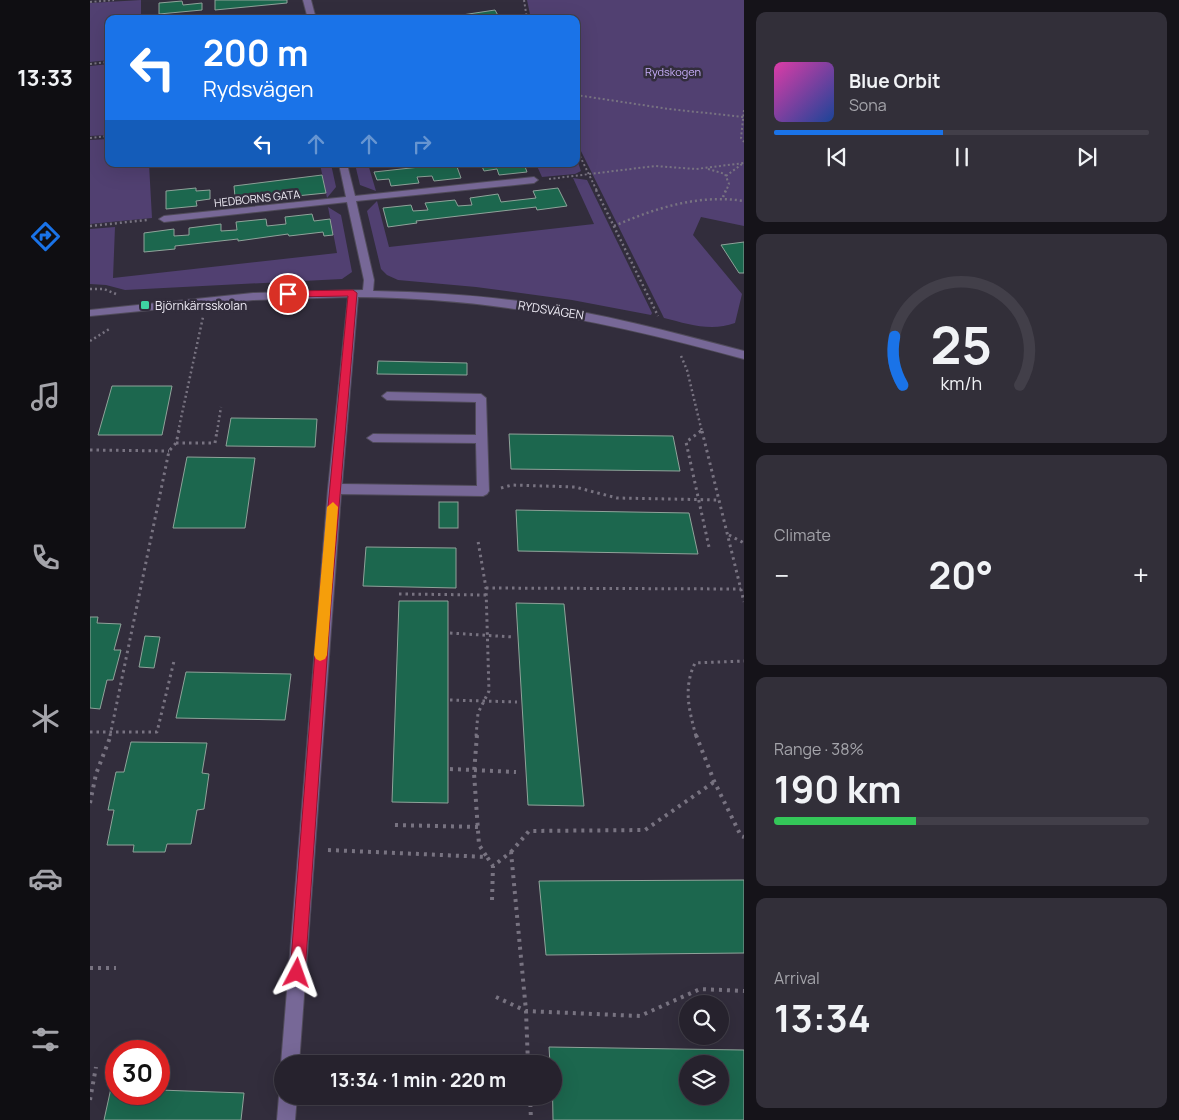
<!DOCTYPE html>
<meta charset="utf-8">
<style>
:root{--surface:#26222d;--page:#322f39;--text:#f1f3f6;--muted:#a4a4aa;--line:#423f49;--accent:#1a73e8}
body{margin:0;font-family:Manrope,sans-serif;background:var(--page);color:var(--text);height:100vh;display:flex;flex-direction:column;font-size:19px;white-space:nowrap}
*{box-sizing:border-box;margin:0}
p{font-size:16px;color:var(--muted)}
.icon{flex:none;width:28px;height:28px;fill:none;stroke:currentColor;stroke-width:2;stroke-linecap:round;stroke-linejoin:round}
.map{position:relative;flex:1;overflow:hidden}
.panel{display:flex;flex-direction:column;gap:12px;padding:12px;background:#151319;width:435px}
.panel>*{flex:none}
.banner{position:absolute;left:15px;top:15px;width:475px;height:152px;border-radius:10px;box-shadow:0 5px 20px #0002,0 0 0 1px var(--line);background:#1a73e8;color:#fff;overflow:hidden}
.tools{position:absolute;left:589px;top:995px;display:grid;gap:10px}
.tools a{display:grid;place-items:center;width:50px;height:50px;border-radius:50%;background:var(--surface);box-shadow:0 5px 20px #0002,0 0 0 1px var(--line);font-size:25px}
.speed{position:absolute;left:15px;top:1040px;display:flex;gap:10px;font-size:25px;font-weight:700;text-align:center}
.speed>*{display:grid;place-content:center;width:65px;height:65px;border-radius:50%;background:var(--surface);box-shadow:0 5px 20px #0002,0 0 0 1px var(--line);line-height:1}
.speed .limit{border:8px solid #d22;background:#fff;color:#111}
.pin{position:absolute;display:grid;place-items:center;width:42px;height:42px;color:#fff;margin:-21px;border:2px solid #fff;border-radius:50%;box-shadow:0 1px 5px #0007}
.me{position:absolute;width:55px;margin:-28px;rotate:4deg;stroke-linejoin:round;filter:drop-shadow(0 0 4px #0008)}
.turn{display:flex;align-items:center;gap:18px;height:105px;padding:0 15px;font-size:22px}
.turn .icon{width:65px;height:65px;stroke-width:2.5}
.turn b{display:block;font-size:35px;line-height:42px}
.lanes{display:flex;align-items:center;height:48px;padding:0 15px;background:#0003;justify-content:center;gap:25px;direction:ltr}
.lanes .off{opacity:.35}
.big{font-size:38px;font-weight:700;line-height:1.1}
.panel .widget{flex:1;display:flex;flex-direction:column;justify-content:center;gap:8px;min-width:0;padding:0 18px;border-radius:10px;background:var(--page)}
.panel .dial{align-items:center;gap:0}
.dial svg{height:130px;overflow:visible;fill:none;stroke:var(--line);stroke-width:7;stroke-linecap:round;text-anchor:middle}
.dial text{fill:var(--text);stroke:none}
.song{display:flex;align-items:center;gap:15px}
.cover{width:60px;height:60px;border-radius:8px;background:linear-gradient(135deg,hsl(320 70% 55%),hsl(220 70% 35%))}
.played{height:5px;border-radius:2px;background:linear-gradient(90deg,var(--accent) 45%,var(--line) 45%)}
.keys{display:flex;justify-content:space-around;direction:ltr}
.heat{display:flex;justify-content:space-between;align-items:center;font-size:28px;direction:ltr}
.charge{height:8px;border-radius:4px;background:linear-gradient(90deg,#34c759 38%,var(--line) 0)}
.trip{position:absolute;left:184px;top:1055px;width:288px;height:50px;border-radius:25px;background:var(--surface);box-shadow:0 5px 20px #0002,0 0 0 1px var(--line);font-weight:700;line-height:50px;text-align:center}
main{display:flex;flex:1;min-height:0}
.tabs{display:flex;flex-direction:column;width:90px;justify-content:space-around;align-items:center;background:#0f0e12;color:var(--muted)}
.tabs .icon{width:35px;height:35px}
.tabs .selected{color:var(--accent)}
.tabs b{font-size:22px;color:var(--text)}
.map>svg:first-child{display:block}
.green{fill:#514071}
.building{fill:#1c674e;stroke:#8fa39a;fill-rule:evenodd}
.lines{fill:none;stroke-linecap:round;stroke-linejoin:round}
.minor-casing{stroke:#504b5a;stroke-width:2}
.path-far3{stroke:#787381;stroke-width:2;stroke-dasharray:2 2.5;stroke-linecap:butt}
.path-far2{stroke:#787381;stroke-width:2.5;stroke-dasharray:2 3;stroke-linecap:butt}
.path-far1{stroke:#787381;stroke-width:3;stroke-dasharray:2.5 4;stroke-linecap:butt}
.path{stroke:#787381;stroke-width:4;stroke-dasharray:3 5;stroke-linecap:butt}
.minor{fill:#776897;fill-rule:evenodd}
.route{fill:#e11d48;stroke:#92132f}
.slow{fill:#f59e0b}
.poi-dot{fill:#3ed4a3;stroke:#322d3c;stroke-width:2}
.labels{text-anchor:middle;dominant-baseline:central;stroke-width:5;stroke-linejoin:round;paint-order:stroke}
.far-park-label{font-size:11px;fill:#c9b0fc;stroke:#322d3c}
.far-street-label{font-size:11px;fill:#eeebf5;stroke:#322d3c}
.poi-label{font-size:12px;fill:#eeebf5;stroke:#322d3c;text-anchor:start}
.street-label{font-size:12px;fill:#eeebf5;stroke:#322d3c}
</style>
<main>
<nav class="tabs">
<b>13:33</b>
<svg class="icon selected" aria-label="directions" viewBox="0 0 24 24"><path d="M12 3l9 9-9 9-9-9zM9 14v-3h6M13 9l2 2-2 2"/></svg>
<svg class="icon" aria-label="music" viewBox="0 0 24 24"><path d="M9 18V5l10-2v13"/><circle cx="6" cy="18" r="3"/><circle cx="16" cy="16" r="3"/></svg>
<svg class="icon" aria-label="phone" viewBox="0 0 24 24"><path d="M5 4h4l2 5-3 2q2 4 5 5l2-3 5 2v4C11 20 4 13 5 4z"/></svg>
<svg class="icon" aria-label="climate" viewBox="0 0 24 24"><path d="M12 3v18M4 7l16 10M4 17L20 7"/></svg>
<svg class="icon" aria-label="car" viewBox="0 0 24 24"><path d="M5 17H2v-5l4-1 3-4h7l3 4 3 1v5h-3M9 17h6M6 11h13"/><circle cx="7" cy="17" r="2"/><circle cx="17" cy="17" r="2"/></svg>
<svg class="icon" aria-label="filters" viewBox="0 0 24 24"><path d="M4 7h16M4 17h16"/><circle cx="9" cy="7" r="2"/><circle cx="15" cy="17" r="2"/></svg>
</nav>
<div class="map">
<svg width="654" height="1120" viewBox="0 0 654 1120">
<rect width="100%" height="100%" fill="#322d3c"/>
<g class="green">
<polygon points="51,0 51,19 19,19 19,60 0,62 0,3"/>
<path d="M 437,0 L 654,0 L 654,226 L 611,217 L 603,235 L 652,294 L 645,323 C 621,332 598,324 574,318 L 486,141 L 486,19 L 441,19 Z"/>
<polygon points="19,64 19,135 0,136 0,66"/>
<polygon points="19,139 19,164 59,164 62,218 0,224 0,140"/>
<polygon points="486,157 491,171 485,174 452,177 446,164 486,164"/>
<polygon points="230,164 241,164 246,187 237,198"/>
<polygon points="265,164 278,164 286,191 270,185"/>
<polygon points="483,178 497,180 562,313 561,315 482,300 386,287 308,280 297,275 291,269 277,211 287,201 299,247 504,224"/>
<polygon points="238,207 251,215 262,272 252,279 35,290 16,285 0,284 0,229 25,227 23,278 247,253"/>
</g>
<g class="building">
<polygon points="125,0 197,0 197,3 125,10"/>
<polygon points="92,1 93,5 112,3 112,10 69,14 69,3"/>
<polygon points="405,10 410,19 374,19 372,15"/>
<polygon points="352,15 354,19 327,19 329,19 329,17"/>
<polygon points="339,164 366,164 371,178 344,181 342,176 327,177 329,183 301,186 299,179 287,180 284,172 339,166"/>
<polygon points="391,164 434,164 437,172 409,175 407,169 394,171"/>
<polygon points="232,175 236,193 206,196 205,190 191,191 192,198 161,201 160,195 145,197 144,186"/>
<polygon points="106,188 106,191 120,190 120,199 106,201 107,206 76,209 76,191"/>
<polygon points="468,188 477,206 447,210 446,207 326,221 327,223 298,227 293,208 321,205 323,211 338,210 335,203 365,200 368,206 382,205 380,198 408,194 411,202 446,198 443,191"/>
<polygon points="222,214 224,221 240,219 243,235 234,236 233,232 199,236 198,234 148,241 148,239 85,246 85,249 54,252 54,233 84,229 84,236 99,235 99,228 131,224 131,231 147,230 146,222 176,219 177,226 196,224 195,217"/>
<polygon points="654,242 654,273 649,273 631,245"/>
<polygon points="288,361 377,363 377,375 287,374"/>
<polygon points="22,386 82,386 72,435 8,435"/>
<polygon points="141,418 227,419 225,447 136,446"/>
<polygon points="419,434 583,436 590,471 421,469"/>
<polygon points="97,457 165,458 155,528 83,528"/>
<rect x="349" y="502" width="19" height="26"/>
<polygon points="426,510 599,513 608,554 428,551"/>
<polygon points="276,547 366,548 366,588 273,586"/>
<polygon points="309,601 358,601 358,803 302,802"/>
<polygon points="426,603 474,604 494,806 438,805"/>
<polygon points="0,617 8,617 7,623 31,624 24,650 31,650 23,680 17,680 10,709 0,708"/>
<polygon points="55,636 70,637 64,668 49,667"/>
<polygon points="96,672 201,674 195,720 86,718"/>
<polygon points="41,742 117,743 112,773 119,774 114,809 107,810 101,844 77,844 75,852 43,852 44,845 17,845 24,810 18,810 26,772 34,772"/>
<polygon points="654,880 654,953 456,955 449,881"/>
<path d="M 459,1047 L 654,1050 L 654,1120 L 463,1120 L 462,1064 L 460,1064 ZM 598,1064 L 630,1064 L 630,1096 L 598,1096 Z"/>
<polygon points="21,1088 26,1088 26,1094 69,1094 69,1090 154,1093 151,1120 14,1120"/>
</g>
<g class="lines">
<defs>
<g id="minor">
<polygon points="213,0 221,0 226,19 218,19"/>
<path d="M 249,164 L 257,164 L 265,196 L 444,177 L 448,180 L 444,183 L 266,201 L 284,280 L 283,291 C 334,292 385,295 435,302 C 509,313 582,332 654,351 L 654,359 C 523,323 404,298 268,297 L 252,484 L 387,486 L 386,443 L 283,442 L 277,438 L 283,434 L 386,435 L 386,402 L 297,400 L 292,396 L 297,392 L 391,394 L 396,398 L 399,491 L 397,494 L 393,496 L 251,494 L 209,1064 L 192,1064 L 192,1067 L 191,1064 L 238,489 L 258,297 L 163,300 L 0,316 L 0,310 L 163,293 L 273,290 L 274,280 L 257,202 L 74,222 L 69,219 L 74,216 L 256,197 Z"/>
<polygon points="192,1089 192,1096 207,1096 205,1120 187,1120 189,1096"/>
</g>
</defs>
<use href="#minor" class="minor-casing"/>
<g class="path-far3">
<polyline points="434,0 437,19"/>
<polyline points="0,2 24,0"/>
<polyline points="0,64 19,62"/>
<polyline points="486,95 579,109 654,117"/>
<polyline points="654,110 651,138 654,142"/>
<polyline points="0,138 19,136"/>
<polyline points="486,148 507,191"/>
<polyline points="618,169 635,174 639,184 636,191"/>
<polyline points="636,176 652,164"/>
<polyline points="459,179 565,166 606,169 654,163"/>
</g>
<g class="path-far2">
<polyline points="506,190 568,316"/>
<polyline points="633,197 636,190"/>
<polyline points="0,226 57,220"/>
<path d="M 524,226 C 566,208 608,194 654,201"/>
<polyline points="0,289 14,289 26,294"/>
<polyline points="0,341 21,328"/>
<polyline points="591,356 597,370 612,432"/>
<polyline points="88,432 113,317"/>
<polyline points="127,432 131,407"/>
<polyline points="609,432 612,430"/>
</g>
<g class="path-far1">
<polyline points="611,431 596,442 619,547"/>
<polyline points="612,431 654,602"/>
<polyline points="86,443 125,443 127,431"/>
<polyline points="0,450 79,451"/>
<polyline points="411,488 422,485 485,487 527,498 630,500"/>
<polyline points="639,535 654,543"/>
<polyline points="396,588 651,589"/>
<polyline points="309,594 396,595"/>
<polyline points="360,633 423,637"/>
<polyline points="360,700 427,702"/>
<polyline points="0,732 67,732 84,661"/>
<polyline points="20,736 79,451 86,443 89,431"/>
<polyline points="386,736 388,713 399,691 396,588 388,541"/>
<path d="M 606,736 C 599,710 593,688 605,663 L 654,661"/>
</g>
<g class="path">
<polyline points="387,735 384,773 389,845 397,857"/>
<polyline points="606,735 624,781 651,836 654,837"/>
<polyline points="360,769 426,772"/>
<polyline points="0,803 6,774 21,735"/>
<polyline points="305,825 388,827"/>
<polyline points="238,850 397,857 403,866 421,852 436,1011 438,1064"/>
<polyline points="421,852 439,831 555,830 624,782"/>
<polyline points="402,900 403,866"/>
<polyline points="0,968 26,968"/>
<polyline points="406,997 436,1011 550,1016 610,989 654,991"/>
<polyline points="440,1096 441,1120"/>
<polyline points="0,1100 6,1067"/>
</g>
<use href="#minor" class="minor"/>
</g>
<polygon class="route" points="263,290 267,293 241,602 215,973 213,978 207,980 202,978 200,973 229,602 258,296 198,297 194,294 198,291"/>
<polygon class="slow" points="243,502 248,507 237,655 235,659 230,661 226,659 224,655 237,507"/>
<rect class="poi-dot" x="50" y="300" width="10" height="10" rx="2.5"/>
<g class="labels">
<g class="far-park-label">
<text x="583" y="71">Rydskogen</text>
</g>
<g class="far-street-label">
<text transform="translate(167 198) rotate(-6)">HEDBORNS GATA</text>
</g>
<g class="poi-label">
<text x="65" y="305">Björnkärrsskolan</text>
</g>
<g class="street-label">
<text transform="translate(461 310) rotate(9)">RYDSVÄGEN</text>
</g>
</g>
</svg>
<div class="tools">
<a><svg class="icon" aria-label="search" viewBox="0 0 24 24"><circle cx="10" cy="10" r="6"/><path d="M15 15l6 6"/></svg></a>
<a><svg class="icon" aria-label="layers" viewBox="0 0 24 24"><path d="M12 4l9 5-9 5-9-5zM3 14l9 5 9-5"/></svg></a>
</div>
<div class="speed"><div class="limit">30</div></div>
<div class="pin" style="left:198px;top:294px;background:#d93025"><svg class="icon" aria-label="arrive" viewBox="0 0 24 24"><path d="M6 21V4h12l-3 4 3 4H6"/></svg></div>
<svg class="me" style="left:207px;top:973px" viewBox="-20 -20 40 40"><path d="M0-17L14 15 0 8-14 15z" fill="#e11d48" stroke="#fff" stroke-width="4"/></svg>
<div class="trip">13:34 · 1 min · 220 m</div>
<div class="banner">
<div class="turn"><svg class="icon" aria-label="left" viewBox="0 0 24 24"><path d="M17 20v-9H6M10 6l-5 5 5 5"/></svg><div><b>200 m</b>Rydsvägen</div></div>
<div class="lanes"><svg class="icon" aria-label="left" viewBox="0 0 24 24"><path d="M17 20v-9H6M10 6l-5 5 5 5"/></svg><svg class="icon off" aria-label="ahead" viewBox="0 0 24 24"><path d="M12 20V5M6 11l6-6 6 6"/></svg><svg class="icon off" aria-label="ahead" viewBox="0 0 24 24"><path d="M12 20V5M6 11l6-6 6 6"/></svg><svg class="icon off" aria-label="right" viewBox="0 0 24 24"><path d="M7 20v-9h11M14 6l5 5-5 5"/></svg></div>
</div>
</div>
<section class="panel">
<div class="widget">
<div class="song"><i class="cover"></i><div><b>Blue Orbit</b><p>Sona</p></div></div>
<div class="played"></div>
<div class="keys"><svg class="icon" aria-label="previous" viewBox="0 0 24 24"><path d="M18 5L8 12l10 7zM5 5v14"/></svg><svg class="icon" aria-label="pause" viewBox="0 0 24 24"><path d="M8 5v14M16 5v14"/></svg><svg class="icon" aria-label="next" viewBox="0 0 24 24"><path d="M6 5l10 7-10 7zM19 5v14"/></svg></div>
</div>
<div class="widget dial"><svg viewBox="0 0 100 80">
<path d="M14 69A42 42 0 1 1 86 69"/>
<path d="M14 69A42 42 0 0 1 9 39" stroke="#1a73e8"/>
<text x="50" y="56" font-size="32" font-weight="700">25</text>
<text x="50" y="72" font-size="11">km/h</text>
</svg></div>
<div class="widget"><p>Climate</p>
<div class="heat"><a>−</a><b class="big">20°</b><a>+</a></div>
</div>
<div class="widget"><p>Range · 38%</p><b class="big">190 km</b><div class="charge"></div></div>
<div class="widget"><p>Arrival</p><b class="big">13:34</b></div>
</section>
</main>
